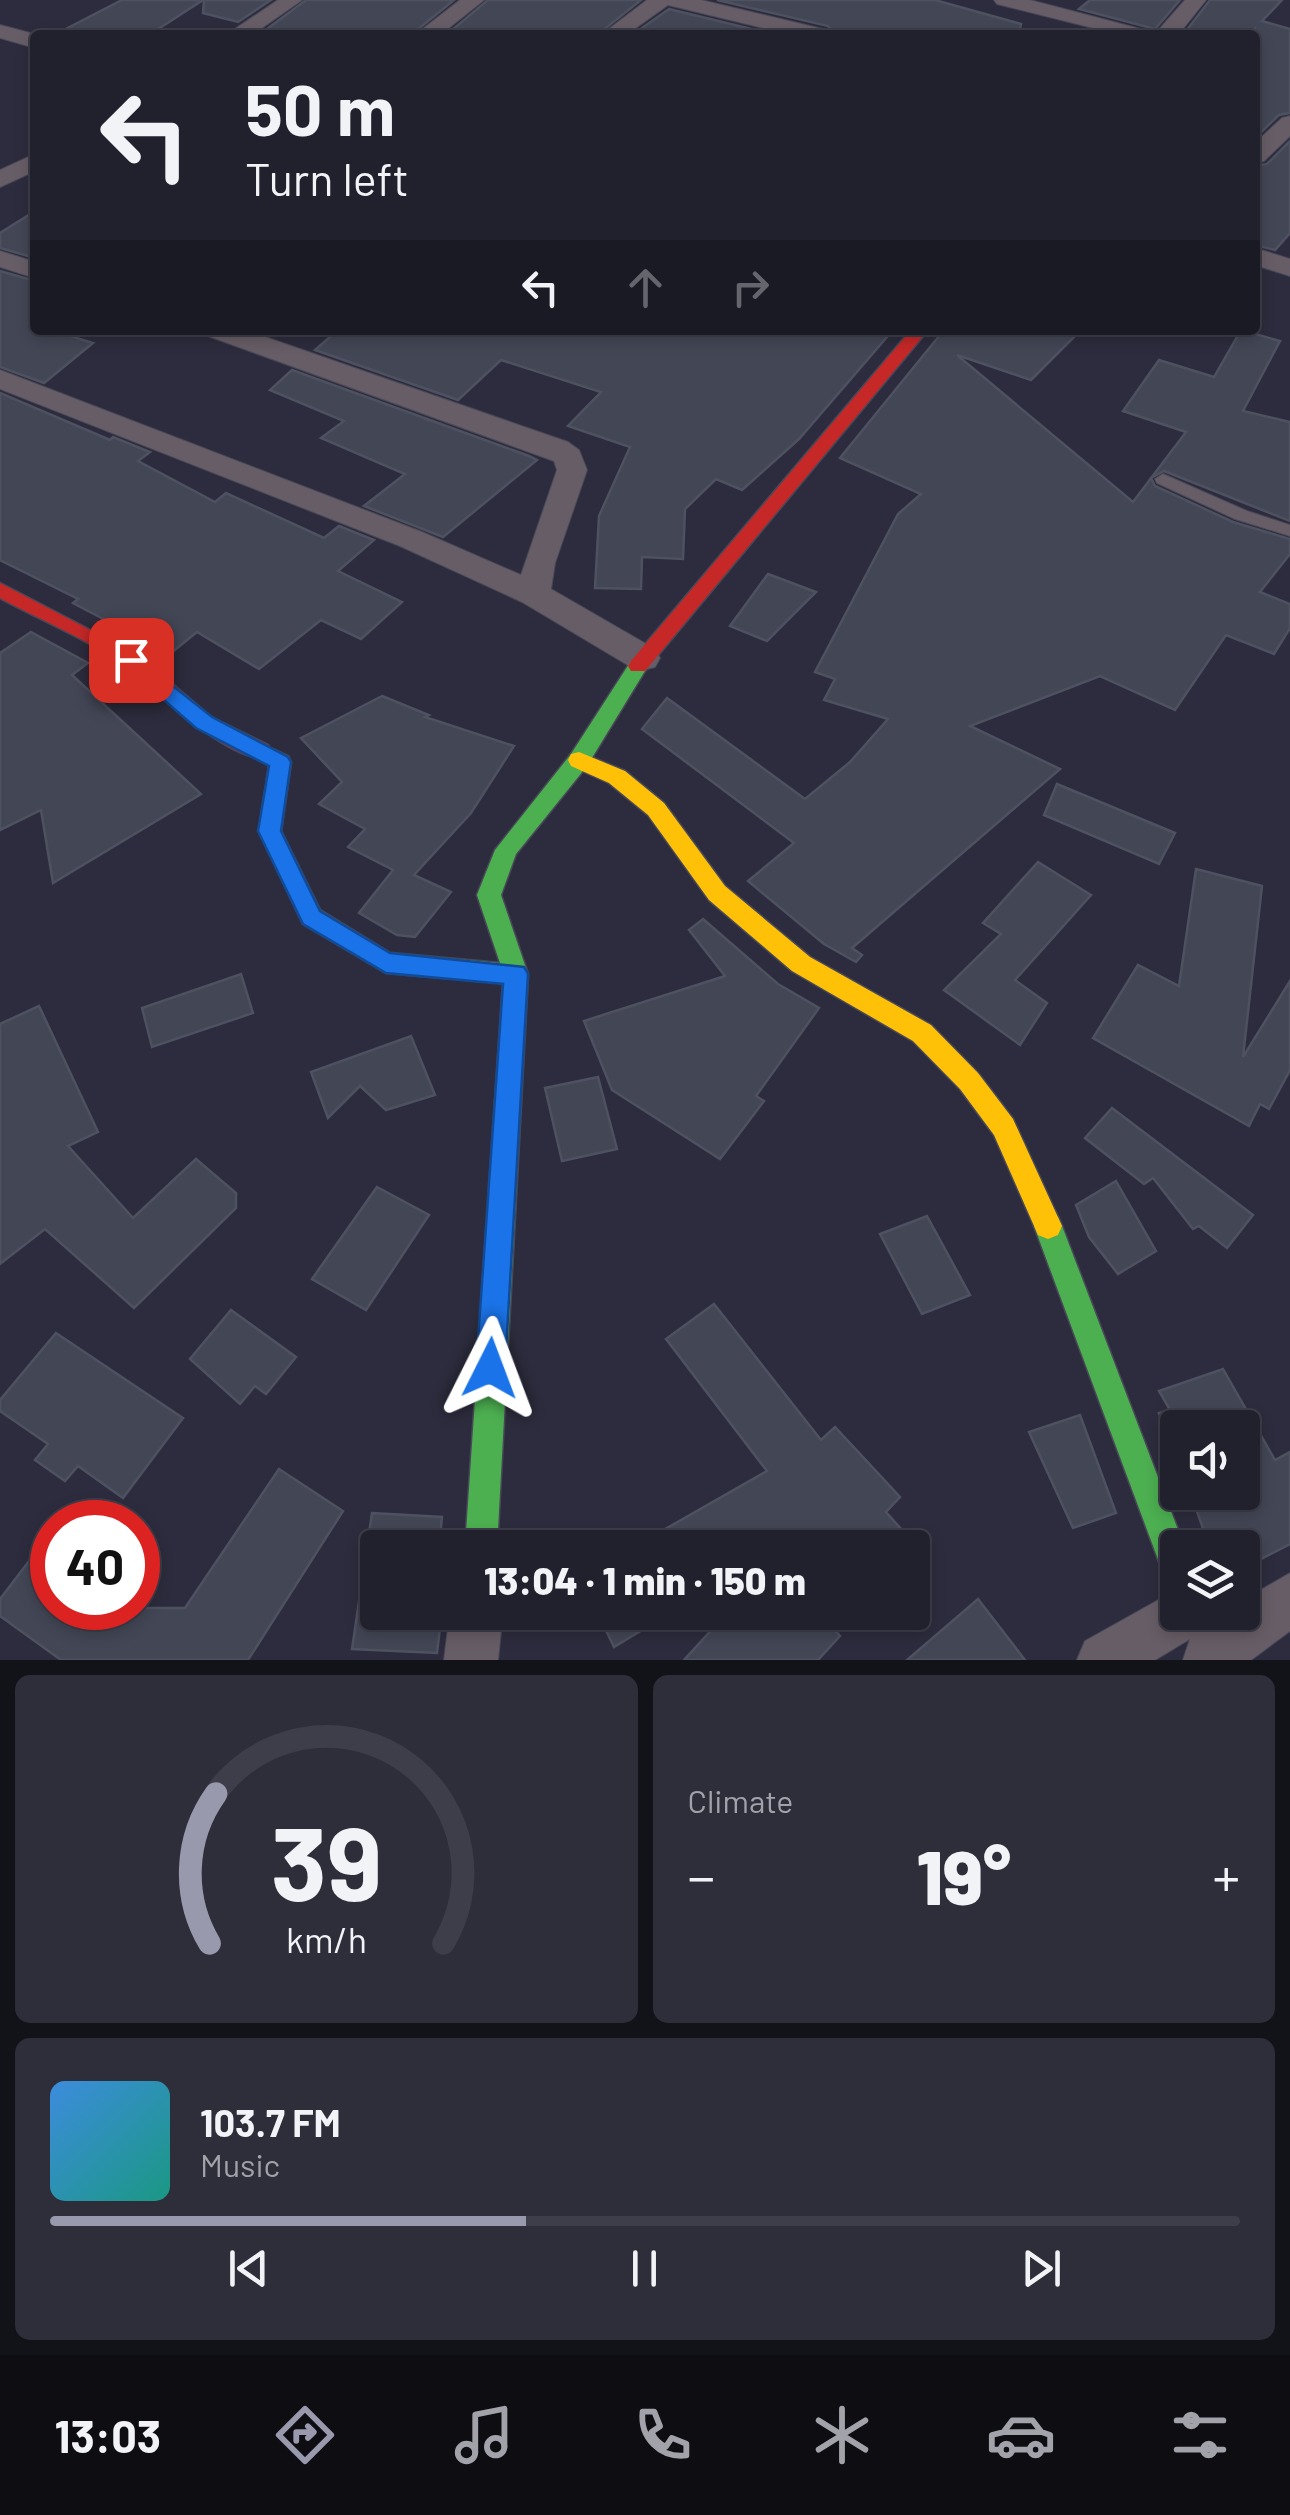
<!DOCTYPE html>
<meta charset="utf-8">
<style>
:root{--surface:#21212e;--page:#2d2e3a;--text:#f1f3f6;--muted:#a2a3aa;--line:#3e3e4a;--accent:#9899ac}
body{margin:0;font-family:Barlow,sans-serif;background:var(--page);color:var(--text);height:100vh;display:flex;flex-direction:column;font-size:38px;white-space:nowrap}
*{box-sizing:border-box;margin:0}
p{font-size:32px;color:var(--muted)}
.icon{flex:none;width:55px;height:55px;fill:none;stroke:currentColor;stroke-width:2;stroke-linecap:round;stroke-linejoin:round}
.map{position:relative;height:1660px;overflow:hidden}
.panel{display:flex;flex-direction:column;gap:15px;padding:15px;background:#121219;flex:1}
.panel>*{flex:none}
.banner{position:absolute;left:30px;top:30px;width:1230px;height:305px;border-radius:10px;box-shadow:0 5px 15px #0003,0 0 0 2px var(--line);background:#21212e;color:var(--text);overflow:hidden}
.controls{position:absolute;left:1160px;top:1410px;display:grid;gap:20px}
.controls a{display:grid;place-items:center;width:100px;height:100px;border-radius:10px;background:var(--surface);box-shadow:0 5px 15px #0003,0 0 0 2px var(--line);font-size:50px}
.speed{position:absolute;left:30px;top:1500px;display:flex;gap:20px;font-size:50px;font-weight:700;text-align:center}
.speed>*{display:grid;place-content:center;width:130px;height:130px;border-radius:50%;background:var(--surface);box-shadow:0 5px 15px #0003,0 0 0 2px var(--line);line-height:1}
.speed .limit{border:15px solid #d22;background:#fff;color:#111}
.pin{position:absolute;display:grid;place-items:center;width:85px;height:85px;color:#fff;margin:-42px;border-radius:20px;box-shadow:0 5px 15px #0006}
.me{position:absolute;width:110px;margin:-55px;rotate:3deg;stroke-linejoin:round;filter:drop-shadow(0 0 8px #0008)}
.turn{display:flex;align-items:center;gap:35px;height:210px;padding:0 50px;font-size:45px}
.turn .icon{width:130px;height:130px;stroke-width:2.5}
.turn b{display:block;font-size:70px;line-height:85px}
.lanes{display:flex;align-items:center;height:95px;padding:0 50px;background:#0003;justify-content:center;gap:50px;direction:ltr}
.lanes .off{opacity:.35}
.big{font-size:75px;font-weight:800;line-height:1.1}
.panel .card{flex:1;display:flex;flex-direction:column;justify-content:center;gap:15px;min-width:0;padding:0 35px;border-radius:15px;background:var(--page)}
.panel .dial{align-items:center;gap:0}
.dial svg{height:260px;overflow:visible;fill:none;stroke:var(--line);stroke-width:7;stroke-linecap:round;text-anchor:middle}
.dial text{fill:var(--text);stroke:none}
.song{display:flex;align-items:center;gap:30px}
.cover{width:120px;height:120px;border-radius:15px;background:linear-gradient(135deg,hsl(210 70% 55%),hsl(170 70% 35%))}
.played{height:10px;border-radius:5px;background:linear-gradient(90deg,var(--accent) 40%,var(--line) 40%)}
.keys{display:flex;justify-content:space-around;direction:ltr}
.heat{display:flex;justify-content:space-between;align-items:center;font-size:55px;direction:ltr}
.panel .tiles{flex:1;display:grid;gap:15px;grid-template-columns:1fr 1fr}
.card:last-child{grid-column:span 2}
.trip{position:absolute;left:360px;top:1530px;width:570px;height:100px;border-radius:10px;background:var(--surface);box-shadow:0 5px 15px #0003,0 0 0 2px var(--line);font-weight:800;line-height:100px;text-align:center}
.tab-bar{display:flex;height:160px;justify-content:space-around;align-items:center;background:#0d0d12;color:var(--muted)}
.tab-bar .icon{width:70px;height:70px}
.tab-bar .on{color:var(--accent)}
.tab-bar b{font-size:45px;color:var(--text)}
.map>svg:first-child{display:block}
.building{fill:#434655;stroke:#4e5160;stroke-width:2.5}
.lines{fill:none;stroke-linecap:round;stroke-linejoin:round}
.lane-casing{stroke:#484858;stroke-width:2}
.street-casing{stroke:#484858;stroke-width:2}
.fast-casing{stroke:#484858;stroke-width:3}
.slow-casing{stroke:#484858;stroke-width:3}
.jam-casing{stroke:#484858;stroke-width:3}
.lane{fill:#675d66;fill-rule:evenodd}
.street{fill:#675d66;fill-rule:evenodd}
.fast{fill:#4caf50;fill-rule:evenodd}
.slow{fill:#ffc107;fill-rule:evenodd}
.jam{fill:#c62828;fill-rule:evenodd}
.route{fill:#1a73e8;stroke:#114b97;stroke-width:2.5}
</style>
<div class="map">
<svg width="1290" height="1660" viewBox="0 0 1290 1660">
<rect width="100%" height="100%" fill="#2c2c3e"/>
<g class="building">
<polygon points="122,0 203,0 149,35 54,35"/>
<polygon points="204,0 271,0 238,22 203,13"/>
<polygon points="306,0 454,0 411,35 289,35 267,29"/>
<polygon points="488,0 641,0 597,35 560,35 544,30 536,35 446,35"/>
<polygon points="717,0 935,0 1021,24 1019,35 834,35 828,26"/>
<polygon points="1090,0 1180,0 1155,29 1079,9"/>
<polygon points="1210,0 1282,0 1262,21 1290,29 1290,113 1279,115 1255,138 1255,29 1249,35 1183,35"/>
<polygon points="669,9 776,35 632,35"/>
<polygon points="1290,141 1290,233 1275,250 1255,245 1255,166 1267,164"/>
<polygon points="35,211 35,258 0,248 0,233"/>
<polygon points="0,271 35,281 35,330 51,330 93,343 44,383 0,367"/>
<polygon points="338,330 893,330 799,439 742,490 716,479 685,509 683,559 642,557 641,589 595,588 599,516 630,447 568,426 601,392 501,360 458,400 315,350"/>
<polygon points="944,330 1081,330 1031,380 957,355 1133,502 1186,432 1123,411 1159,360 1214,377 1241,330 1280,341 1243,411 1290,422 1290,521 1164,471 1151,478 1155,486 1233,522 1290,539 1290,554 1260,592 1290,604 1290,628 1274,654 1226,635 1175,710 1100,676 970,726 1060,769 852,948 862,955 856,962 824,944 748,881 794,843 642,729 667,698 805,799 850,762 888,719 824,700 835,679 815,672 898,514 921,494 840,458"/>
<polygon points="292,370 529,456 537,460 443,537 364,506 405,474 321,438 344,421 270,390"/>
<polygon points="0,393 110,440 113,437 150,452 138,461 215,502 226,493 324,538 339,526 374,540 338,571 402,602 361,639 321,620 259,669 197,632 166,657 151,644 73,603 78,599 0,560"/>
<polygon points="768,574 816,592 767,641 730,626"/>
<polygon points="31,632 88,663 72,675 201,794 53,883 41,810 0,830 0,653"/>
<polygon points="382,696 429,715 425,717 514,746 471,813 414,875 451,892 415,937 397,935 359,913 393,870 348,847 365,829 319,804 342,782 301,738"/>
<polygon points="1057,784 1175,833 1159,864 1044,815"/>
<polygon points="1038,862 1091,895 1015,980 1047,1003 1020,1045 944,990 1001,934 983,923"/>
<polygon points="1196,869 1262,886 1243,1057 1290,981 1290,1070 1269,1109 1260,1104 1249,1126 1093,1038 1138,965 1179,986"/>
<polygon points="703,919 778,984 819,1008 756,1096 764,1101 720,1159 612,1090 584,1021 725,976 689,930"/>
<polygon points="241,974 253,1013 152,1047 142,1008"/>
<polygon points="39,1006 98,1132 68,1146 133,1218 196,1159 236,1193 236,1208 134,1308 45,1229 0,1264 0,1024"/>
<polygon points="411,1036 435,1095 386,1110 360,1086 328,1118 311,1072"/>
<polygon points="598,1077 617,1149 562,1161 545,1088"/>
<polygon points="1112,1108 1253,1215 1227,1248 1199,1226 1193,1229 1153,1178 1144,1184 1085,1138"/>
<polygon points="1116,1181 1156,1251 1118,1274 1089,1237 1076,1205"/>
<polygon points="377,1187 429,1215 366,1310 312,1279"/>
<polygon points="927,1216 970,1295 922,1314 880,1234"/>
<polygon points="714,1304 821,1440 835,1427 900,1497 886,1512 918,1548 806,1548 798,1538 782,1548 632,1548 767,1471 666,1339"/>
<polygon points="231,1310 296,1357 266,1394 255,1386 240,1404 190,1359"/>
<polygon points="56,1333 183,1418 123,1498 78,1466 65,1481 35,1460 48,1444 0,1411 0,1400"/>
<polygon points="1223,1369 1275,1460 1290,1452 1290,1544 1255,1562 1247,1548 1210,1548 1190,1492 1242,1492 1242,1428 1178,1428 1178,1460 1159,1413 1170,1410 1159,1391"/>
<polygon points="1080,1415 1116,1513 1073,1528 1029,1432"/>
<polygon points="279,1469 343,1511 248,1660 61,1660 0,1616 0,1599 52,1531 52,1608 185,1608"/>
<polygon points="372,1513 442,1517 439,1548 378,1548 378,1612 442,1612 437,1653 352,1649"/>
<polygon points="978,1599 1025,1660 907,1660"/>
<polygon points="597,1612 672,1612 614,1647"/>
<polygon points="728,1612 819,1612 840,1636 818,1660 684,1660"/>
</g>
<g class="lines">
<defs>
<polygon id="lane" points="1163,474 1247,511 1290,525 1290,536 1235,519 1157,483 1155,479"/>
<g id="street">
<polygon points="278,0 302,0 252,35 226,35"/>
<polygon points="460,0 484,0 440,35 415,35"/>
<polygon points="647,0 701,0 827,30 830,35 792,35 668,5 626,35 601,35"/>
<polygon points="994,0 1030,0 1156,33 1185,0 1206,0 1178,35 1121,35 997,4"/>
<polygon points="0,25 38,35 35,48 0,38"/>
<polygon points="1290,116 1290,136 1264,161 1255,163 1255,143 1282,118"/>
<polygon points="35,154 35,171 0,187 0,170"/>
<polygon points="1255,248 1290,259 1290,276 1255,265"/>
<polygon points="0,251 35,262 35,278 0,267"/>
<polygon points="204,330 245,330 568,442 579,450 587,470 555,563 551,589 655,649 660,658 655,667 643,670 631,667 522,602 400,546 0,389 0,370 422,532 521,575 557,470 554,461 208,336"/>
<polygon points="1290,1573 1290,1631 1251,1660 1183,1660 1190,1639 1155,1660 1077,1660 1085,1641 1178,1589 1178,1612 1211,1612 1205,1628 1227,1612 1242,1612 1242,1601"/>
<polygon points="450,1612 503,1612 498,1660 444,1660"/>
</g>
<g id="fast">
<polygon points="638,659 648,666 587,766 516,854 501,895 528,974 497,1548 465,1548 503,983 386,973 303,924 259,831 269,766 249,751 260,743 288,756 291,762 281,831 320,910 390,953 500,963 477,895 495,850 571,754 631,661"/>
<polygon points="1048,1213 1058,1217 1062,1226 1185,1548 1178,1548 1178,1585 1167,1581 1162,1570 1034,1226 1038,1217"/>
</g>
<polygon id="slow" points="579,752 625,771 664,803 725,886 810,957 931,1025 978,1073 1013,1119 1062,1226 1058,1235 1048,1239 1038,1235 994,1135 960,1089 913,1041 792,971 709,900 648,815 609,783 571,766 568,760 571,754"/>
<g id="jam">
<polygon points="911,330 928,330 645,671 631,671 628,666 631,661"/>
<path d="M 0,583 L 138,655 L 211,717 L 268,745 L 271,751 L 268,757 C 235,767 154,690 128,669 C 95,642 38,619 0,598 Z"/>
</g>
</defs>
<use href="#lane" class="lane-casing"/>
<use href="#street" class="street-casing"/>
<use href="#fast" class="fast-casing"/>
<use href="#slow" class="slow-casing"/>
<use href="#jam" class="jam-casing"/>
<use href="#lane" class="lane"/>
<use href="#street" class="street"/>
<use href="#fast" class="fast"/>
<use href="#slow" class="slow"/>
<use href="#jam" class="jam"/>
</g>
<polygon class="route" points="131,653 212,717 288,757 291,762 281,831 320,911 390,953 524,967 528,974 505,1368 501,1378 490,1382 480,1378 476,1368 503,984 386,973 303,924 258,831 269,766 196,728 124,665 121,660"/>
</svg>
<div class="controls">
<a><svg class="icon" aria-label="sound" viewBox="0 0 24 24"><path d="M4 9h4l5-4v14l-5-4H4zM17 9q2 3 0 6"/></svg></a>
<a><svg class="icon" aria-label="layers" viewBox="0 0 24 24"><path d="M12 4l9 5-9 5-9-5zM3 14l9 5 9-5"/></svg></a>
</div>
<div class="speed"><div class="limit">40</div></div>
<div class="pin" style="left:131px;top:660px;background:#d93025"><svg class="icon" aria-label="arrive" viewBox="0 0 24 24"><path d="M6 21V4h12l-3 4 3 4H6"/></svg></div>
<svg class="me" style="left:490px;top:1368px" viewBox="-20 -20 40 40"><path d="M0-17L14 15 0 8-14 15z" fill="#1a73e8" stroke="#fff" stroke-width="4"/></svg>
<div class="trip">13:04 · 1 min · 150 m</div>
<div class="banner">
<div class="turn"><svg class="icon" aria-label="left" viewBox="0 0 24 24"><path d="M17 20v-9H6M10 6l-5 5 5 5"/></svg><div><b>50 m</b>Turn left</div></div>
<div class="lanes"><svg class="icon" aria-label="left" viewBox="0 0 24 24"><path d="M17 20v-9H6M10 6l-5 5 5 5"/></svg><svg class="icon off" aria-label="ahead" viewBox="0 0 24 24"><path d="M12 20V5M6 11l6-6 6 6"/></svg><svg class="icon off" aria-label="right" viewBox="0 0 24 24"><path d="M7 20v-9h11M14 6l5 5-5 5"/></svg></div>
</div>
</div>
<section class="panel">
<div class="tiles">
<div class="card dial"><svg viewBox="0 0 100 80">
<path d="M14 69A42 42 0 1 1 86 69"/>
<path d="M14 69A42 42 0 0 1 16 23" stroke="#9899ac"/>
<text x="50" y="56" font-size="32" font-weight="700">39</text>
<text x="50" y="72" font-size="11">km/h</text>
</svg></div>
<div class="card"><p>Climate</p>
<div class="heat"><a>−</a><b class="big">19°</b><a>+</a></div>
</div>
<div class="card">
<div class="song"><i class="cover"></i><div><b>103.7 FM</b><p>Music</p></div></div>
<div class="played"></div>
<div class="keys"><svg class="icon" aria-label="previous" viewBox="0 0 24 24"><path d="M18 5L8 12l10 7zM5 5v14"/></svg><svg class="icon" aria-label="pause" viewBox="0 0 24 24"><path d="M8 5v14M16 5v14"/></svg><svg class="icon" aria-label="next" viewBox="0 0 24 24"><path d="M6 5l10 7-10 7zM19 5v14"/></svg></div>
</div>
</div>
</section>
<nav class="tab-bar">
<b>13:03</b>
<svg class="icon on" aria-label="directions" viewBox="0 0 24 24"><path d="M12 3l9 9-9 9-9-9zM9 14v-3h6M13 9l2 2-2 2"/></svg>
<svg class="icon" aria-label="music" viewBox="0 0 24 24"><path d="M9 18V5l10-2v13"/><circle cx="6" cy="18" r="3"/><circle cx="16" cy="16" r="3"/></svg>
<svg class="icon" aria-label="phone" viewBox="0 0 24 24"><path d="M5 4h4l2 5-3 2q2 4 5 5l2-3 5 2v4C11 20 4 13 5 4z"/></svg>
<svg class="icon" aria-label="climate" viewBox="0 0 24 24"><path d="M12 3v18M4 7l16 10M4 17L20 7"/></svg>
<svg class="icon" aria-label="car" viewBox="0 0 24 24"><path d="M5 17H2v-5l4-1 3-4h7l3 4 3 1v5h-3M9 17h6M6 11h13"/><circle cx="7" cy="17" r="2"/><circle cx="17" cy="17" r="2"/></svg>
<svg class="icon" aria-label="filters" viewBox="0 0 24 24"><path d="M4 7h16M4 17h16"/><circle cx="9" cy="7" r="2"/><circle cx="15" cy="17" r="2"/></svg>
</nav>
